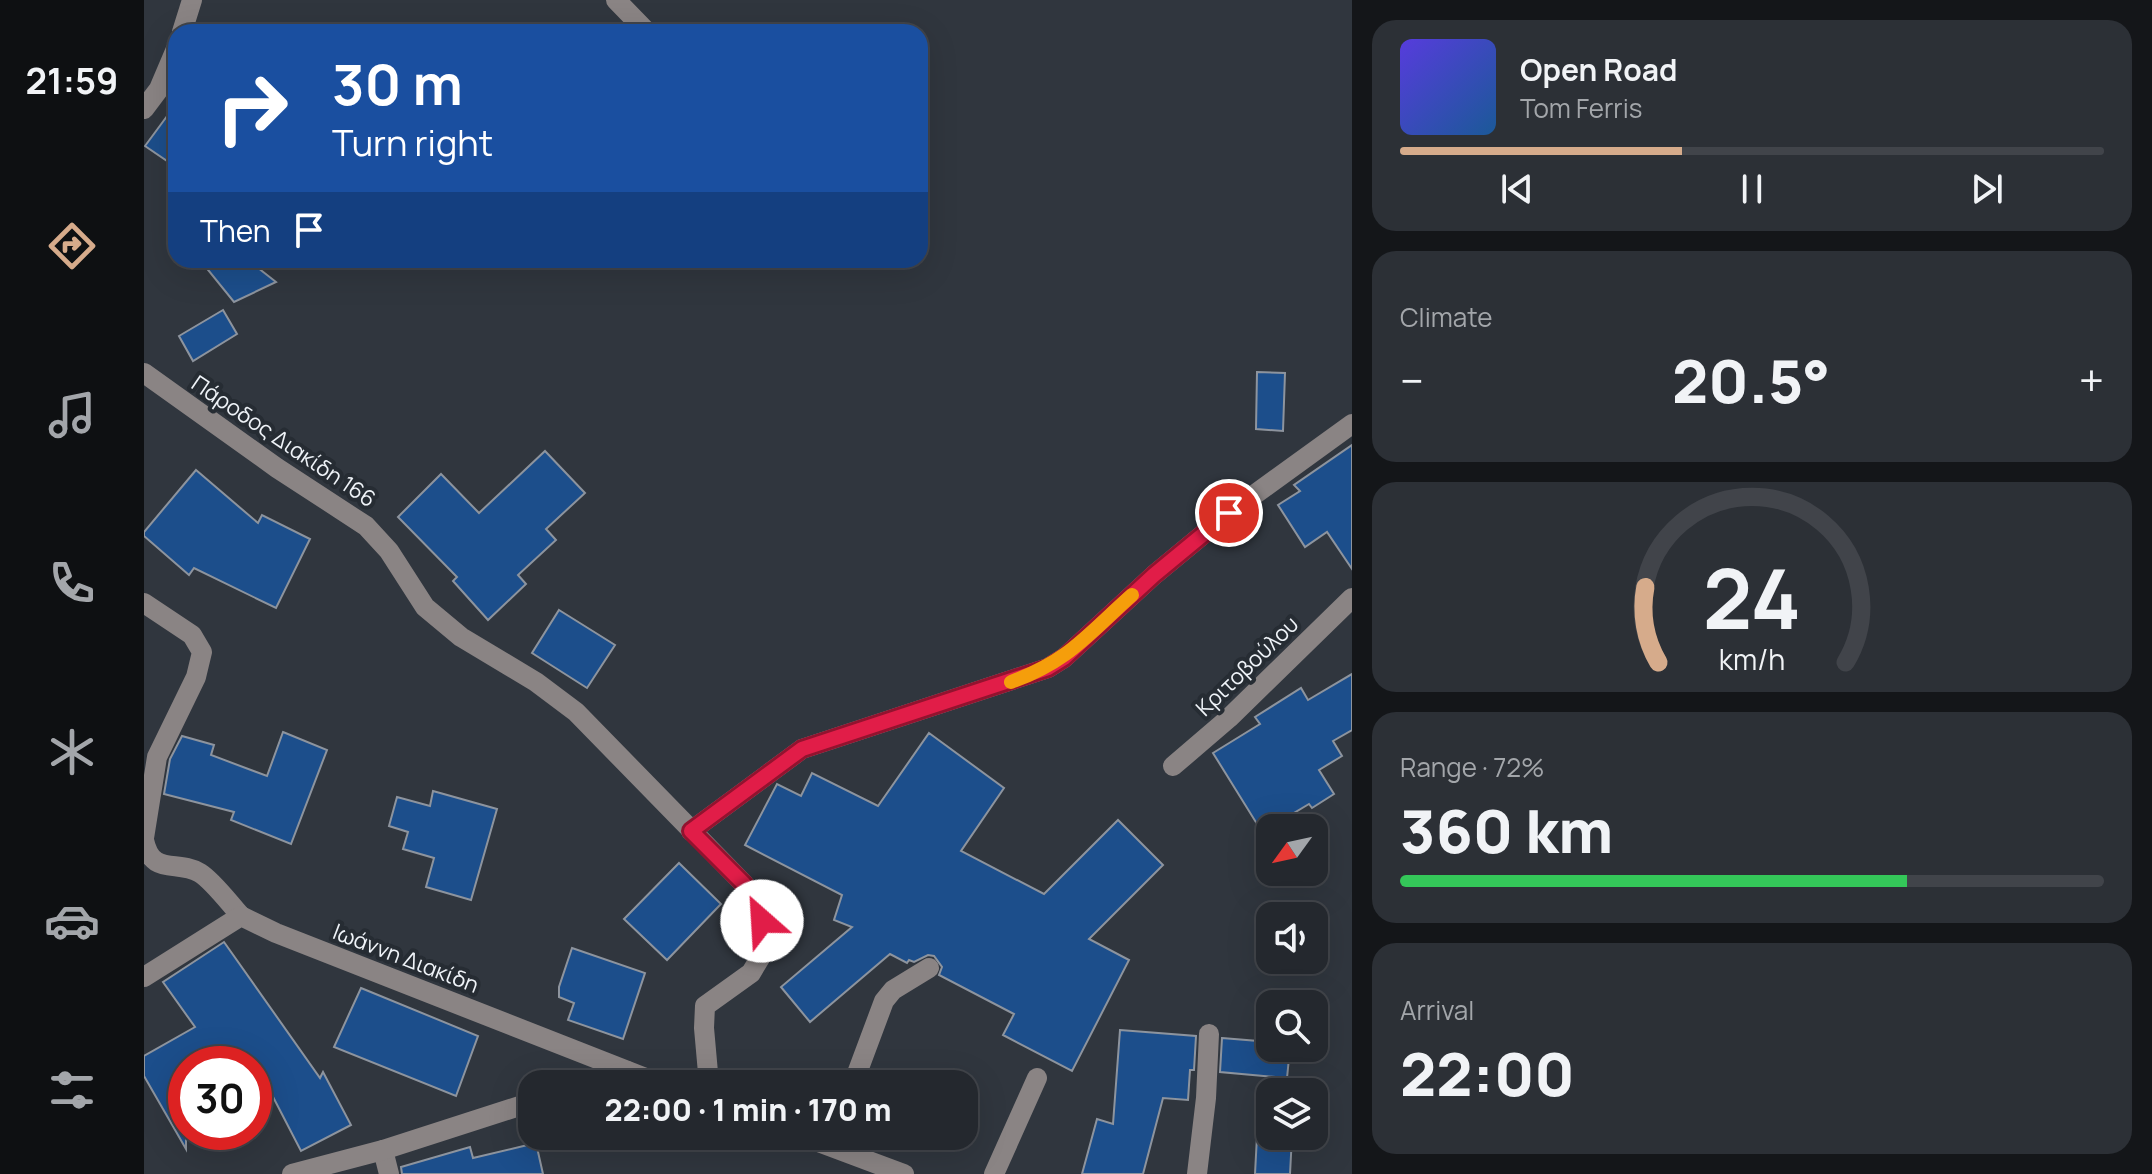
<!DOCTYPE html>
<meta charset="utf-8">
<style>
:root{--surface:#24282e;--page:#2c3036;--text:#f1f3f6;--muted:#a3a6aa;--line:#41444a;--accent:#d6ab8b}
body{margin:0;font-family:Manrope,sans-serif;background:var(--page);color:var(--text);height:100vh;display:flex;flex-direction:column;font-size:30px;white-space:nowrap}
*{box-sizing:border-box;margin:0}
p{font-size:26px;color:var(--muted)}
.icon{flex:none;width:44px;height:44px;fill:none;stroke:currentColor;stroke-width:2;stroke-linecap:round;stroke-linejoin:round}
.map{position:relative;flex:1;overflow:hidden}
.details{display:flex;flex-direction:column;gap:20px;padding:20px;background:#141619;width:800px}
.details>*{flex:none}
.top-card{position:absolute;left:24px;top:24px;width:760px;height:244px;border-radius:24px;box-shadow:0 8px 32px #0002,0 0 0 2px var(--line);background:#1a4fa0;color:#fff;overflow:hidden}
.needle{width:52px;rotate:237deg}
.fabs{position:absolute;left:1112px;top:814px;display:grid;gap:16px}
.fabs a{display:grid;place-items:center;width:72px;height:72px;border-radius:16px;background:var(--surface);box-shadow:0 8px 32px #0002,0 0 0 2px var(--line);font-size:40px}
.speed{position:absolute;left:24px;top:1046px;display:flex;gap:16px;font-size:40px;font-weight:700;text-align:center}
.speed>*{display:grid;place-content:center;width:104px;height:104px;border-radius:50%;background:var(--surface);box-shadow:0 8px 32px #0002,0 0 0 2px var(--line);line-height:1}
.speed .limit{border:12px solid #d22;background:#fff;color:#111}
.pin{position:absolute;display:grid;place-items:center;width:68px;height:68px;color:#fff;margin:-34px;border:4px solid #fff;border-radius:50%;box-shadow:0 2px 8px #0007}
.me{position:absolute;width:88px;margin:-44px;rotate:334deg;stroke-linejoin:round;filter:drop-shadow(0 0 6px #0008)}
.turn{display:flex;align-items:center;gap:28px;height:168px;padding:0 32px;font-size:36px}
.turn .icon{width:104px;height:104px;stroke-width:2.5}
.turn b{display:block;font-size:56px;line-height:68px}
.then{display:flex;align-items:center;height:76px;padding:0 32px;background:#0003;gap:16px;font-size:30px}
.big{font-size:60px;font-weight:800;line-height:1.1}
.details .widget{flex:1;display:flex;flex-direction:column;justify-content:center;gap:12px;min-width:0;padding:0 28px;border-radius:24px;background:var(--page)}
.details .dial{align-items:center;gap:0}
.dial svg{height:208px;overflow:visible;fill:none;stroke:var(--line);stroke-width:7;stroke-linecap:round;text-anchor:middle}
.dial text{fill:var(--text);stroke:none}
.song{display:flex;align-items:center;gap:24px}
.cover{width:96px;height:96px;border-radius:12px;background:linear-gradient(135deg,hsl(250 70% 55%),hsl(210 70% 35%))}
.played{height:8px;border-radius:4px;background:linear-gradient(90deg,var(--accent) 40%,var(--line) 40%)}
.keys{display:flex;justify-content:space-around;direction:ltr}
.heat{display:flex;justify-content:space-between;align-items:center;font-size:44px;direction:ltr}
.charge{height:12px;border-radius:6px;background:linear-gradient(90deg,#34c759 72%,var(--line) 0)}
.trip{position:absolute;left:374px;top:1070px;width:460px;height:80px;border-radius:24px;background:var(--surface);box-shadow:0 8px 32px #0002,0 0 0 2px var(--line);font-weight:800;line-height:80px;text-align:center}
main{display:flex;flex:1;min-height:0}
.dock{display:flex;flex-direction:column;width:144px;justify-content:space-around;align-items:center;background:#0e1012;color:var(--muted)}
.dock .icon{width:56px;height:56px}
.dock .active{color:var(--accent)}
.dock b{font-size:36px;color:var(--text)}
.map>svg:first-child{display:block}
.building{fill:#1c4e8b;stroke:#8d949e;stroke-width:2}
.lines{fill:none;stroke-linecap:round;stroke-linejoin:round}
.minor{stroke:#8a8484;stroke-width:20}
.route-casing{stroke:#92132f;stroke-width:20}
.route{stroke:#e11d48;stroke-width:14}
.slow{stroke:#f59e0b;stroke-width:14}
.labels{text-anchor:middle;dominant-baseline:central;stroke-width:8;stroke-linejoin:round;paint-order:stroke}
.street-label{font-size:22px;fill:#eff3f8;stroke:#262c33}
</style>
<main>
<nav class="dock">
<b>21:59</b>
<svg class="icon active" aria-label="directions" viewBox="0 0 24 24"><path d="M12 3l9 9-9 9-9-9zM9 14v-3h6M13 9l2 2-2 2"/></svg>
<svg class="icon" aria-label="music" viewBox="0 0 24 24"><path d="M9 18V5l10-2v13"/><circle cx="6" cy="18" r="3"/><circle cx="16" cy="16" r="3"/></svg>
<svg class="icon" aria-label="phone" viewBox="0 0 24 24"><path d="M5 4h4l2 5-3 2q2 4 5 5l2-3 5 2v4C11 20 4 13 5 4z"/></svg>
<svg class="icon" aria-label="climate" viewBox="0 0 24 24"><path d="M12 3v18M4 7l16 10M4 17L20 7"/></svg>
<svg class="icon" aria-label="car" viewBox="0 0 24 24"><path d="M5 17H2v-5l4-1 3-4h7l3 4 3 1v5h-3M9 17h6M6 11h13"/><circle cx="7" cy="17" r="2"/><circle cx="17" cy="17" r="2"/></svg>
<svg class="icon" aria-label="filters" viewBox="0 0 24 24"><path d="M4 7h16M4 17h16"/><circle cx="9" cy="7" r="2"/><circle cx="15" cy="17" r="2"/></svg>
</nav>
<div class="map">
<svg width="1208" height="1174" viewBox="0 0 1208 1174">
<rect width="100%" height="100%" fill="#30363e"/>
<g class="building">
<polygon points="32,104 32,167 1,146"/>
<polygon points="56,260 104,260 132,282 90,302"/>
<polygon points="79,310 93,334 49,361 35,336"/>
<polygon points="1113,372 1141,373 1139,431 1112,429"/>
<polygon points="1208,445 1208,569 1183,532 1161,547 1134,505 1156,491 1150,485"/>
<polygon points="401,451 441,493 402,529 412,540 374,575 382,584 344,620 309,581 313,577 254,517 297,474 335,513"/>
<polygon points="52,470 114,523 118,515 166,539 132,608 50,568 45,575 0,536 0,532"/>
<polygon points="415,610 471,645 443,688 388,653"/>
<polygon points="1208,674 1208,730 1189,741 1198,756 1175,770 1190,794 1168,808 1165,804 1118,832 1069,753 1116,724 1111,717 1157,688 1164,700"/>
<polygon points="139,732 183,750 147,844 87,820 90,812 20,794 26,759 38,736 70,745 67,755 123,776"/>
<polygon points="785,733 860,788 817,851 900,894 974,820 1019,865 945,939 985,960 928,1071 859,1035 870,1014 795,975 798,967 790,956 784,955 770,962 765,960 763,963 746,954 666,1022 637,987 708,927 690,920 698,895 601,845 633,784 657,796 668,773 734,806"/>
<polygon points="289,791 353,809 327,900 282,887 290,858 259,849 264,832 245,826 253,797 286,806"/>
<polygon points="535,863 577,904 523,960 480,919"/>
<polygon points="80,942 176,1078 179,1072 207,1125 157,1151 127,1093 110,1103 110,1064 42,1064 42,1149 0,1076 0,1056 51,1027 19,982"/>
<polygon points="428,948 501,973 479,1039 424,1020 430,1003 415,997 415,987"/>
<polygon points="217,988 334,1036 312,1096 190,1047"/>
<polygon points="976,1030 1052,1036 1050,1070 1046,1070 1044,1100 1019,1098 999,1174 938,1174 953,1119 969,1124"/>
<polygon points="1078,1038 1126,1042 1126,1048 1146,1048 1143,1078 1076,1072"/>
<polygon points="1113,1136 1148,1136 1146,1174 1111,1174"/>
<polygon points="392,1143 399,1174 258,1174 257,1167 326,1147 329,1158"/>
</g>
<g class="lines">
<g class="minor">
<polyline points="472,0 503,32"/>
<polyline points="38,32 48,0"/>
<polyline points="0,109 15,89 32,49"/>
<polyline points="0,373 133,468 222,526 245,551 281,607 317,637 392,682 432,712 600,884 615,910 622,948 607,973 561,1006 560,1028 565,1084"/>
<polyline points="0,603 48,635 58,652 52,677 13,757 0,838"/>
<polyline points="1029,766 1085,718 1208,598"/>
<polyline points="547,831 658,749 904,668 920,658 1010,575 1085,513 1208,424"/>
<path d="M 0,840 C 8,877 33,859 56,873 C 69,881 86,904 97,916"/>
<polyline points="0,977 97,916 132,933 517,1084"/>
<polyline points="443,1084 483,1071"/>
<polyline points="709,1084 740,1001 749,990 785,968"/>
<polyline points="658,1136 760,1174"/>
<polyline points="239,1150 245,1174"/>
<polyline points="148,1174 239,1150 388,1102"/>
<polyline points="850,1174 893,1078"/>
<polyline points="1053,1174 1062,1098 1065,1034"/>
</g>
</g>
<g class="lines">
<defs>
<polyline id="route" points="618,921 600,884 547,831 658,749 904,668 920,658 1010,575 1085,513"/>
</defs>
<use href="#route" class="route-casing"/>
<use href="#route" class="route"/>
<path class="slow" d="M 867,682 C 925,661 943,635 988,595"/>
</g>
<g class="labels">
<g class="street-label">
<text transform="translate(140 441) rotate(34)">Πάροδος Διακίδη 166</text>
<text transform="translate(1103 666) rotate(-44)">Κριτοβούλου</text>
<text transform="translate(262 958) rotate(21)">Ιωάννη Διακίδη</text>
</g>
</g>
</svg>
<div class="fabs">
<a><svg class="needle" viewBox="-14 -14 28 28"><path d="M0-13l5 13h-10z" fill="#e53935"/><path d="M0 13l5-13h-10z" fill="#a3a6aa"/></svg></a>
<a><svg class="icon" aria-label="sound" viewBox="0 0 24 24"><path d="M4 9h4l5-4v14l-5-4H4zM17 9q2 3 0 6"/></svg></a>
<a><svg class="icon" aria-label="search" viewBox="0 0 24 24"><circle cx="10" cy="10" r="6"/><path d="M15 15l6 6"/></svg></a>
<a><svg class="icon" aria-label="layers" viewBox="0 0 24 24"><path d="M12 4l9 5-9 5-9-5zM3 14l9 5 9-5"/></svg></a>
</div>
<div class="speed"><div class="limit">30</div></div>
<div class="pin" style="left:1085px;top:513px;background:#d93025"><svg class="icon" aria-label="arrive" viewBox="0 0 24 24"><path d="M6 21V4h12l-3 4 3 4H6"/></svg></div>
<svg class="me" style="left:618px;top:921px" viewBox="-20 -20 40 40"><circle r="19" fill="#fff"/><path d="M0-13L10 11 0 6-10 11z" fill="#e11d48"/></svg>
<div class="trip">22:00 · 1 min · 170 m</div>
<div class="top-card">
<div class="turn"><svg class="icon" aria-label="right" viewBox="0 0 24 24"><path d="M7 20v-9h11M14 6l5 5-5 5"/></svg><div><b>30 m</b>Turn right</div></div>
<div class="then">Then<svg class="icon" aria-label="arrive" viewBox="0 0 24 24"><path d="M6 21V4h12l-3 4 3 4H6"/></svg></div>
</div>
</div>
<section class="details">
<div class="widget">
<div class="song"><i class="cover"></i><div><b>Open Road</b><p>Tom Ferris</p></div></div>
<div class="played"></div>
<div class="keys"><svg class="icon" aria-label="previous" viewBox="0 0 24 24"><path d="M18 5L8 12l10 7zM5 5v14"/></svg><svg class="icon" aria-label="pause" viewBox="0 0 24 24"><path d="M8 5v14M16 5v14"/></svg><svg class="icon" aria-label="next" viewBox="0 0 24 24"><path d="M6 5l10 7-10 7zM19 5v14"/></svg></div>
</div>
<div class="widget"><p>Climate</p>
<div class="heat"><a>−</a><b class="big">20.5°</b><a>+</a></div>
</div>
<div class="widget dial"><svg viewBox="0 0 100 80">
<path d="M14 69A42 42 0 1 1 86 69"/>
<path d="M14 69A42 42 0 0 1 9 40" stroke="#d6ab8b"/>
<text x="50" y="56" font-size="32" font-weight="700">24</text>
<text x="50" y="72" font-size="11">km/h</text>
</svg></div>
<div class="widget"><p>Range · 72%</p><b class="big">360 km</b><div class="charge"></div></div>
<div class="widget"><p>Arrival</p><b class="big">22:00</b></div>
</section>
</main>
